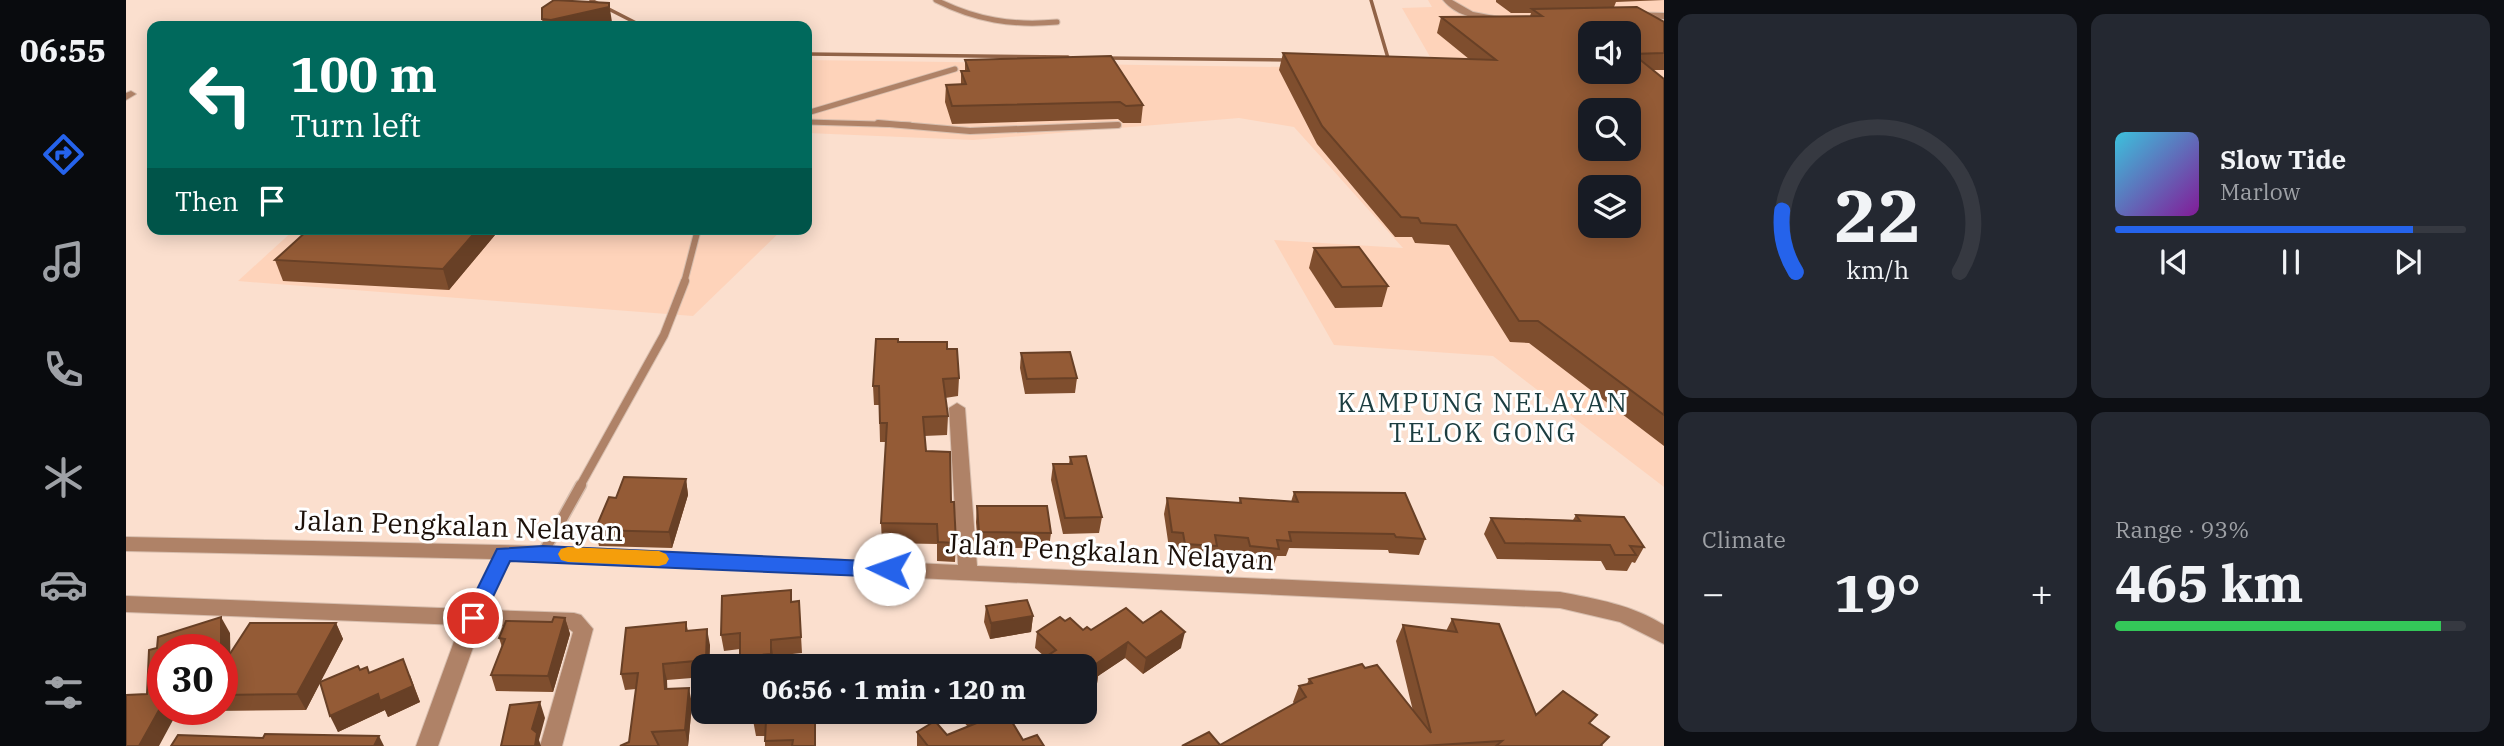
<!DOCTYPE html>
<meta charset="utf-8">
<style>
:root{--surface:#171b24;--page:#242831;--text:#f1f3f6;--muted:#9ea1a6;--line:#363941;--accent:#2563eb}
body{margin:0;font-family:"IBM Plex Serif",serif;background:var(--page);color:var(--text);height:100vh;display:flex;flex-direction:column;font-size:26px;white-space:nowrap}
*{box-sizing:border-box;margin:0}
p{font-size:23px;color:var(--muted)}
.icon{flex:none;width:38px;height:38px;fill:none;stroke:currentColor;stroke-width:2;stroke-linecap:round;stroke-linejoin:round}
.map{position:relative;flex:1;overflow:hidden}
.details{display:flex;flex-direction:column;gap:14px;padding:14px;background:#0d0f14;width:840px}
.details>*{flex:none}
.hud{position:absolute;left:21px;top:21px;width:665px;height:214px;border-radius:14px;box-shadow:0 4px 18px #0003;background:#00695c;color:#fff;overflow:hidden}
.fabs{position:absolute;left:1452px;top:21px;display:grid;gap:14px}
.fabs a{display:grid;place-items:center;width:63px;height:63px;border-radius:14px;background:var(--surface);box-shadow:0 4px 18px #0003;font-size:35px}
.speed{position:absolute;left:21px;top:634px;display:flex;gap:14px;font-size:35px;font-weight:700;text-align:center}
.speed>*{display:grid;place-content:center;width:91px;height:91px;border-radius:50%;background:var(--surface);box-shadow:0 4px 18px #0003;line-height:1}
.speed .limit{border:10px solid #d22;background:#fff;color:#111}
.pin{position:absolute;display:grid;place-items:center;width:60px;height:60px;color:#fff;margin:-30px;border:4px solid #fff;border-radius:50%;box-shadow:0 2px 7px #0007}
.me{position:absolute;width:77px;margin:-38px;rotate:273deg;stroke-linejoin:round;filter:drop-shadow(0 0 5px #0008)}
.turn{display:flex;align-items:center;gap:24px;height:147px;padding:0 28px;font-size:32px}
.turn .icon{width:91px;height:91px;stroke-width:2.5}
.turn b{display:block;font-size:49px;line-height:60px}
.then{display:flex;align-items:center;height:66px;padding:0 28px;background:#0003;gap:14px;font-size:26px}
.big{font-size:52px;font-weight:800;line-height:1.1}
.details .tile{flex:1;display:flex;flex-direction:column;justify-content:center;gap:10px;min-width:0;padding:0 24px;border-radius:14px;background:var(--page)}
.details .dial{align-items:center;gap:0}
.dial svg{height:182px;overflow:visible;fill:none;stroke:var(--line);stroke-width:7;stroke-linecap:round;text-anchor:middle}
.dial text{fill:var(--text);stroke:none}
.song{display:flex;align-items:center;gap:21px}
.cover{width:84px;height:84px;border-radius:10px;background:linear-gradient(135deg,hsl(190 70% 55%),hsl(290 70% 35%))}
.played{height:7px;border-radius:4px;background:linear-gradient(90deg,var(--accent) 85%,var(--line) 85%)}
.keys{display:flex;justify-content:space-around;direction:ltr}
.heat{display:flex;justify-content:space-between;align-items:center;font-size:38px;direction:ltr}
.charge{height:10px;border-radius:5px;background:linear-gradient(90deg,#34c759 93%,var(--line) 0)}
.details .tiles{flex:1;display:grid;gap:14px;grid-template-columns:repeat(2,1fr)}
.trip{position:absolute;left:565px;top:654px;width:406px;height:70px;border-radius:14px;background:var(--surface);box-shadow:0 4px 18px #0003;font-weight:800;line-height:70px;text-align:center}
main{display:flex;flex:1;min-height:0}
.tab-bar{display:flex;flex-direction:column;width:126px;justify-content:space-around;align-items:center;background:#090b0e;color:var(--muted)}
.tab-bar .icon{width:49px;height:49px}
.tab-bar .active{color:var(--accent)}
.tab-bar b{font-size:32px;color:var(--text)}
.map>svg:first-child{display:block}
.built{fill:#fed3ba;fill-rule:evenodd}
.lines{fill:none;stroke-linecap:round;stroke-linejoin:round}
.stream{stroke:#916347;stroke-width:3.5}
.lane-far3-casing{stroke:#d7beae;stroke-width:7}
.lane-far2-casing{stroke:#d7beae;stroke-width:8}
.lane-far1-casing{stroke:#d7beae;stroke-width:10}
.lane-casing{stroke:#d7beae;stroke-width:13}
.street-casing{stroke:#d7beae;stroke-width:2}
.lane-far3{stroke:#af8267;stroke-width:5}
.lane-far2{stroke:#af8267;stroke-width:6}
.lane-far1{stroke:#af8267;stroke-width:8}
.lane{stroke:#af8267;stroke-width:10}
.street{fill:#af8267;fill-rule:evenodd}
.wall{fill:#7f4e2e}
.shaded-wall{fill:#684026}
.building{fill:#945b36;stroke:#684026;stroke-width:2;fill-rule:evenodd}
.route{fill:#2563eb;stroke:#184099;stroke-width:2}
.slow{fill:#f59e0b}
.labels{text-anchor:middle;dominant-baseline:central;stroke-width:6;stroke-linejoin:round;paint-order:stroke}
.quarter-label{font-size:26px;letter-spacing:2px;fill:#1b3d40;stroke:#fff}
.near-street-label{font-size:28px;fill:#1c1009;stroke:#fff}
</style>
<main>
<nav class="tab-bar">
<b>06:55</b>
<svg class="icon active" aria-label="directions" viewBox="0 0 24 24"><path d="M12 3l9 9-9 9-9-9zM9 14v-3h6M13 9l2 2-2 2"/></svg>
<svg class="icon" aria-label="music" viewBox="0 0 24 24"><path d="M9 18V5l10-2v13"/><circle cx="6" cy="18" r="3"/><circle cx="16" cy="16" r="3"/></svg>
<svg class="icon" aria-label="phone" viewBox="0 0 24 24"><path d="M5 4h4l2 5-3 2q2 4 5 5l2-3 5 2v4C11 20 4 13 5 4z"/></svg>
<svg class="icon" aria-label="climate" viewBox="0 0 24 24"><path d="M12 3v18M4 7l16 10M4 17L20 7"/></svg>
<svg class="icon" aria-label="car" viewBox="0 0 24 24"><path d="M5 17H2v-5l4-1 3-4h7l3 4 3 1v5h-3M9 17h6M6 11h13"/><circle cx="7" cy="17" r="2"/><circle cx="17" cy="17" r="2"/></svg>
<svg class="icon" aria-label="filters" viewBox="0 0 24 24"><path d="M4 7h16M4 17h16"/><circle cx="9" cy="7" r="2"/><circle cx="15" cy="17" r="2"/></svg>
</nav>
<div class="map">
<svg width="1538" height="746" viewBox="0 0 1538 746">
<rect width="100%" height="100%" fill="#fbdfce"/>
<g class="built">
<path d="M 1302,0 L 1538,0 L 1538,487 L 1367,356 L 1208,345 L 1148,240 L 1277,248 L 1168,127 L 1113,118 L 847,140 L 681,133 L 681,60 L 1289,69 L 1307,62 L 1276,8 L 1306,7 ZM 1465,33 L 1503,33 L 1503,72 L 1465,72 ZM 1465,110 L 1503,110 L 1503,149 L 1465,149 ZM 1465,187 L 1503,187 L 1503,226 L 1465,226 Z"/>
<polygon points="169,229 657,229 567,316 112,281"/>
</g>
<g class="lines">
<g class="stream">
<polyline points="465,0 516,26"/>
<polyline points="1245,0 1262,58 1257,59"/>
<polyline points="681,54 942,57"/>
<polyline points="977,58 1163,60"/>
</g>
<defs>
<g id="lane-far3">
<path d="M 810,0 C 850,20 886,26 931,22"/>
<polyline points="681,113 829,69"/>
<polyline points="681,122 784,125"/>
</g>
<g id="lane-far2">
<polyline points="752,123 844,131 992,125"/>
<polyline points="558,283 572,229"/>
</g>
<polyline id="lane-far1" points="454,486 538,335 559,281"/>
<polyline id="lane" points="417,553 455,485"/>
<g id="street">
<path d="M 1317,0 L 1326,0 L 1347,12 L 1379,18 L 1375,21 C 1353,19 1332,18 1317,0 Z"/>
<polygon points="1503,12 1538,13 1538,19 1506,17 1503,16"/>
<polygon points="5,91 10,94 0,100 0,93"/>
<path d="M 831,403 L 839,408 L 851,566 L 1434,592 C 1470,599 1507,605 1538,625 L 1538,644 L 1494,622 L 1434,608 L 385,559 L 361,610 L 448,613 L 455,615 L 467,629 L 436,746 L 414,746 L 447,632 L 443,629 L 355,625 L 312,746 L 290,746 L 334,625 L 0,612 L 0,596 L 341,609 L 366,559 L 0,551 L 0,537 L 417,546 L 832,565 L 823,408 Z"/>
</g>
</defs>
<use href="#lane-far3" class="lane-far3-casing"/>
<use href="#lane-far2" class="lane-far2-casing"/>
<use href="#lane-far1" class="lane-far1-casing"/>
<use href="#lane" class="lane-casing"/>
<use href="#street" class="street-casing"/>
<use href="#lane-far3" class="lane-far3"/>
<use href="#lane-far2" class="lane-far2"/>
<use href="#lane-far1" class="lane-far1"/>
<use href="#lane" class="lane"/>
<use href="#street" class="street"/>
</g>
<g class="wall">
<polygon points="1370,0 1538,0 1490,2 1488,7 1538,22 1538,70 1527,70 1538,79 1538,446 1403,343 1384,342 1323,245 1289,243 1286,237 1269,237 1191,144 1153,70 1157,53 1343,59 1311,33 1315,17 1404,16 1405,13 1385,13 1370,2"/>
<polygon points="416,19 486,22 466,26 417,24"/>
<polygon points="839,60 1017,105 1015,123 997,123 992,119 826,124 819,102 820,85 835,85 835,71 839,71"/>
<polygon points="374,229 323,290 157,281 149,260"/>
<polygon points="1188,248 1262,286 1256,307 1209,308 1183,268"/>
<polygon points="772,342 821,349 833,378 832,396 819,398 822,416 821,435 798,436 800,451 825,502 830,543 829,562 811,561 811,544 756,543 755,523 760,442 754,442 753,405 748,405 747,386"/>
<polygon points="895,353 951,378 949,393 899,394 894,368"/>
<polygon points="944,457 976,517 973,533 937,534 925,480 927,464 943,464"/>
<polygon points="560,479 562,495 546,548 473,546 469,530 490,498"/>
<polygon points="1168,492 1299,539 1293,555 1263,553 1262,550 1163,548 1160,556 1151,556 1148,564 1119,562 1117,554 1089,551 1087,562 1055,560 1053,549 1043,548 1038,514 1041,498 1113,503 1114,498 1165,502"/>
<polygon points="851,506 925,533 923,548 852,548 850,522"/>
<polygon points="1450,515 1518,547 1509,563 1506,562 1501,571 1480,570 1475,561 1371,559 1358,534 1365,518 1447,520"/>
<polygon points="673,601 676,653 647,656 647,667 615,667 614,649 598,651 595,635 666,602"/>
<polygon points="860,606 907,616 905,632 864,639 858,622"/>
<polygon points="439,618 444,634 427,692 370,691 365,675 376,647 373,638"/>
<polygon points="1326,619 1410,715 1465,724 1477,746 1056,746 1094,745 1168,704 1167,702 1173,686 1181,684 1183,679 1239,668 1287,711 1270,641 1277,625 1320,631"/>
<polygon points="939,621 957,630 965,630 1017,623 1055,648 1017,674 999,658 972,676 970,691 919,657 909,648 911,632"/>
<polygon points="560,622 562,631 584,645 583,667 578,667 578,677 541,680 541,689 566,704 562,746 494,746 503,742 510,689 499,690 495,674"/>
<polygon points="210,623 217,639 194,682 234,670 244,673 284,675 294,702 262,717 259,710 212,732 194,683 180,710 87,711 86,709 96,709 96,649 21,694 104,633 104,654"/>
<polygon points="628,712 678,712 677,723 690,739 690,746 639,746 639,736 630,736 627,720"/>
<polygon points="829,712 892,712 884,718 897,740 918,746 791,746 791,732 821,735 842,727"/>
</g>
<g class="shaded-wall">
<polygon points="483,3 486,22 466,26 427,26 425,20"/>
<polygon points="352,229 374,229 323,290 317,269"/>
<polygon points="560,479 562,495 546,548 543,532"/>
<polygon points="907,616 905,632 864,639 865,623"/>
<polygon points="95,617 104,633 105,681 96,684"/>
<polygon points="439,618 444,634 427,692 422,676"/>
<polygon points="210,623 217,639 180,710 171,694"/>
<polygon points="581,629 584,645 583,667 581,667 580,660"/>
<polygon points="1059,632 1055,648 1017,674 1020,658"/>
<polygon points="645,640 647,656 647,667 645,654"/>
<polygon points="1002,642 999,658 972,676 970,691 959,698 959,684 964,668"/>
<polygon points="277,659 294,702 262,717 259,710 212,732 204,716"/>
<polygon points="537,664 541,680 542,705 539,689"/>
<polygon points="563,688 566,704 562,746 559,730"/>
<polygon points="414,702 419,718 413,740 415,746 409,746 406,729"/>
<polygon points="37,703 37,709 53,709 33,746 13,746"/>
<polygon points="877,712 892,712 876,723"/>
<polygon points="253,736 258,746 248,746"/>
</g>
<g class="building">
<polygon points="428,0 483,3 483,7 425,20 416,19 416,8"/>
<path d="M 1511,7 L 1538,22 L 1538,53 L 1507,54 L 1538,79 L 1538,415 L 1412,321 L 1393,321 L 1330,225 L 1295,223 L 1292,218 L 1275,217 L 1196,126 L 1157,53 L 1370,60 L 1315,17 L 1416,16 L 1406,9 ZM 1465,33 L 1503,33 L 1503,72 L 1465,72 ZM 1465,110 L 1503,110 L 1503,149 L 1465,149 ZM 1465,187 L 1503,187 L 1503,226 L 1465,226 Z"/>
<polygon points="414,24 465,26 411,26"/>
<polygon points="985,56 1017,105 1000,106 994,102 826,106 820,85 840,84 835,71 843,71 839,60"/>
<polygon points="183,229 352,229 317,269 149,260"/>
<polygon points="1233,247 1262,286 1216,287 1188,248"/>
<polygon points="750,339 772,339 772,342 821,342 821,349 831,349 833,378 817,379 822,416 797,417 800,451 824,452 825,502 828,502 830,543 812,542 811,524 755,523 761,423 754,423 753,386 747,386"/>
<polygon points="944,352 951,378 901,379 895,353"/>
<polygon points="960,456 976,517 939,518 927,464 946,464 944,457"/>
<polygon points="498,477 560,479 543,532 469,530 483,497 490,498"/>
<polygon points="1168,492 1279,493 1299,539 1270,537 1268,534 1163,532 1165,541 1151,540 1153,549 1124,546 1122,538 1089,535 1091,546 1059,544 1057,533 1046,532 1041,498 1115,503 1114,498 1172,502"/>
<polygon points="851,506 921,506 925,533 853,532"/>
<polygon points="1450,515 1498,517 1518,547 1504,546 1510,555 1489,555 1484,545 1379,543 1365,518 1454,521"/>
<polygon points="665,590 665,602 673,601 675,637 645,640 645,654 614,657 614,633 595,635 596,596"/>
<polygon points="901,600 907,616 865,623 860,606"/>
<polygon points="1000,608 1017,623 1035,611 1059,632 1020,658 1002,642 964,668 972,675 959,684 959,667 904,667 930,650 911,632 934,617 939,621 944,618 957,630 961,627 965,630"/>
<polygon points="95,617 95,649 37,649 37,703 13,746 0,746 0,695 21,694 23,650 31,648 32,637"/>
<polygon points="428,617 439,618 422,676 365,675 379,639 373,638 380,621 426,622"/>
<polygon points="1326,619 1373,624 1410,715 1437,691 1471,715 1463,723 1483,737 1474,746 1370,746 1376,741 1295,746 1056,746 1083,732 1094,745 1180,697 1173,686 1186,683 1183,679 1236,664 1239,668 1251,665 1305,733 1277,625 1331,632"/>
<polygon points="560,622 560,631 581,629 580,660 537,664 539,689 563,688 559,730 526,732 533,746 494,746 503,742 512,673 495,674 500,628"/>
<polygon points="124,623 210,623 171,694 96,695 96,666"/>
<polygon points="277,659 287,686 254,701 252,694 204,716 194,682 232,666 234,670 241,667 243,673"/>
<polygon points="414,702 406,729 411,733 409,746 375,746 384,705"/>
<polygon points="628,712 676,712 676,723 689,723 689,746 666,746 667,740 639,741 640,720 627,720"/>
<polygon points="844,712 880,712 897,740 911,735 918,746 802,746 791,732 809,721 821,735 853,722"/>
<polygon points="139,734 253,736 248,746 45,746 52,735 137,738"/>
</g>
<polygon class="route" points="417,546 763,562 770,564 773,569 770,575 763,577 384,561 354,624 347,626 340,624 337,618 371,549"/>
<polygon class="slow" points="442,547 533,551 540,554 543,559 540,564 533,566 442,562 435,560 432,554 435,549"/>
<g class="labels">
<g class="quarter-label">
<text x="1357" y="402">KAMPUNG NELAYAN<tspan x="1357" dy="30">TELOK GONG</tspan></text>
</g>
<g class="near-street-label">
<text transform="translate(333 525) rotate(2)">Jalan Pengkalan Nelayan</text>
<text transform="translate(984 551) rotate(3)">Jalan Pengkalan Nelayan</text>
</g>
</g>
</svg>
<div class="fabs">
<a><svg class="icon" aria-label="sound" viewBox="0 0 24 24"><path d="M4 9h4l5-4v14l-5-4H4zM17 9q2 3 0 6"/></svg></a>
<a><svg class="icon" aria-label="search" viewBox="0 0 24 24"><circle cx="10" cy="10" r="6"/><path d="M15 15l6 6"/></svg></a>
<a><svg class="icon" aria-label="layers" viewBox="0 0 24 24"><path d="M12 4l9 5-9 5-9-5zM3 14l9 5 9-5"/></svg></a>
</div>
<div class="speed"><div class="limit">30</div></div>
<div class="pin" style="left:347px;top:618px;background:#d93025"><svg class="icon" aria-label="arrive" viewBox="0 0 24 24"><path d="M6 21V4h12l-3 4 3 4H6"/></svg></div>
<svg class="me" style="left:763px;top:569px" viewBox="-20 -20 40 40"><circle r="19" fill="#fff"/><path d="M0-13L10 11 0 6-10 11z" fill="#2563eb"/></svg>
<div class="trip">06:56 · 1 min · 120 m</div>
<div class="hud">
<div class="turn"><svg class="icon" aria-label="left" viewBox="0 0 24 24"><path d="M17 20v-9H6M10 6l-5 5 5 5"/></svg><div><b>100 m</b>Turn left</div></div>
<div class="then">Then<svg class="icon" aria-label="arrive" viewBox="0 0 24 24"><path d="M6 21V4h12l-3 4 3 4H6"/></svg></div>
</div>
</div>
<section class="details">
<div class="tiles">
<div class="tile dial"><svg viewBox="0 0 100 80">
<path d="M14 69A42 42 0 1 1 86 69"/>
<path d="M14 69A42 42 0 0 1 8 42" stroke="#2563eb"/>
<text x="50" y="56" font-size="32" font-weight="700">22</text>
<text x="50" y="72" font-size="11">km/h</text>
</svg></div>
<div class="tile">
<div class="song"><i class="cover"></i><div><b>Slow Tide</b><p>Marlow</p></div></div>
<div class="played"></div>
<div class="keys"><svg class="icon" aria-label="previous" viewBox="0 0 24 24"><path d="M18 5L8 12l10 7zM5 5v14"/></svg><svg class="icon" aria-label="pause" viewBox="0 0 24 24"><path d="M8 5v14M16 5v14"/></svg><svg class="icon" aria-label="next" viewBox="0 0 24 24"><path d="M6 5l10 7-10 7zM19 5v14"/></svg></div>
</div>
<div class="tile"><p>Climate</p>
<div class="heat"><a>−</a><b class="big">19°</b><a>+</a></div>
</div>
<div class="tile"><p>Range · 93%</p><b class="big">465 km</b><div class="charge"></div></div>
</div>
</section>
</main>
